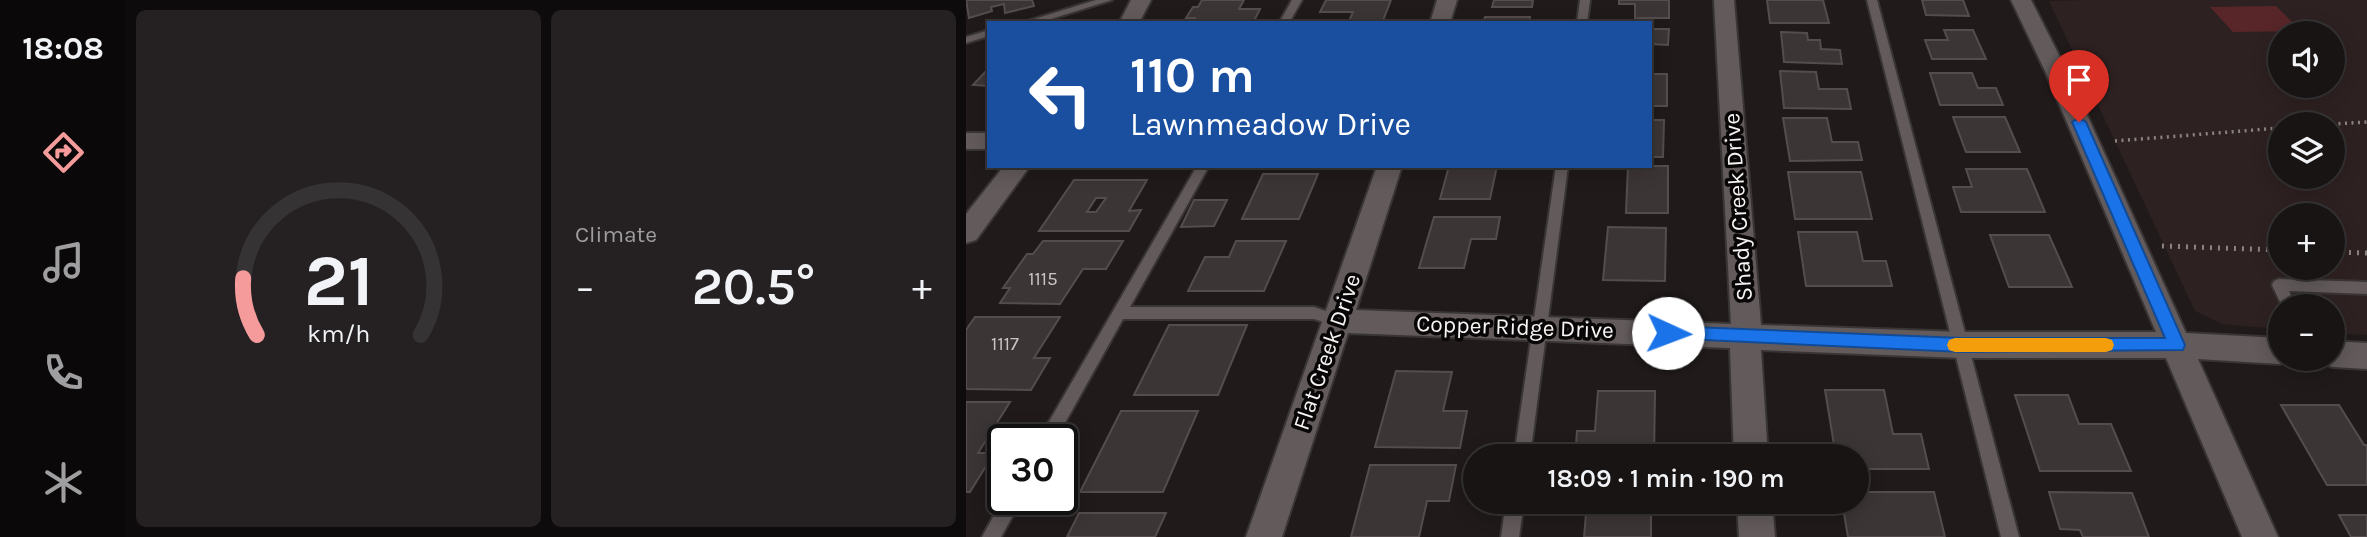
<!DOCTYPE html>
<meta charset="utf-8">
<style>
:root{--surface:#181414;--page:#252122;--text:#f1f3f6;--muted:#9f9ea0;--line:#363334;--accent:#f59b9b}
body{margin:0;font-family:Karla,sans-serif;background:var(--page);color:var(--text);height:100vh;display:flex;flex-direction:column;font-size:26px;white-space:nowrap}
*{box-sizing:border-box;margin:0}
p{font-size:23px;color:var(--muted)}
.icon{flex:none;width:38px;height:38px;fill:none;stroke:currentColor;stroke-width:2;stroke-linecap:round;stroke-linejoin:round}
.map{position:relative;flex:1;overflow:hidden}
.side{display:flex;flex-direction:column;gap:10px;padding:10px;background:#0d0b0b;width:840px}
.side>*{flex:none}
.hud{position:absolute;left:21px;top:21px;width:665px;height:147px;border-radius:0px;box-shadow:0 4px 18px #0003,0 0 0 2px var(--line);background:#1a4fa0;color:#fff;overflow:hidden}
.fabs{position:absolute;left:1302px;top:21px;display:grid;gap:14px}
.fabs a{display:grid;place-items:center;width:77px;height:77px;border-radius:50%;background:var(--surface);box-shadow:0 4px 18px #0003,0 0 0 2px var(--line);font-size:35px}
.speed{position:absolute;left:21px;top:424px;display:flex;gap:14px;font-size:35px;font-weight:700;text-align:center}
.speed>*{display:grid;place-content:center;width:91px;height:91px;border-radius:50%;background:var(--surface);box-shadow:0 4px 18px #0003,0 0 0 2px var(--line);line-height:1}
.speed .limit{border:4px solid #111;border-radius:10px;background:#fff;color:#111}
.pin{position:absolute;display:grid;place-items:center;width:60px;height:60px;color:#fff;margin:-72px -30px;border-radius:50% 50% 50% 0;rotate:-45deg;box-shadow:0 0 7px #0007}
.pin .icon{rotate:45deg}
.me{position:absolute;width:77px;margin:-38px;rotate:92deg;stroke-linejoin:round;filter:drop-shadow(0 0 5px #0008)}
.turn{display:flex;align-items:center;gap:24px;height:147px;padding:0 28px;font-size:32px}
.turn .icon{width:91px;height:91px;stroke-width:2.5}
.turn b{display:block;font-size:49px;line-height:60px}
.big{font-size:52px;font-weight:600;line-height:1.1}
.side .tile{flex:1;display:flex;flex-direction:column;justify-content:center;gap:10px;min-width:0;padding:0 24px;border-radius:10px;background:var(--page)}
.side .dial{align-items:center;gap:0}
.dial svg{height:182px;overflow:visible;fill:none;stroke:var(--line);stroke-width:7;stroke-linecap:round;text-anchor:middle}
.dial text{fill:var(--text);stroke:none}
.heat{display:flex;justify-content:space-between;align-items:center;font-size:38px;direction:ltr}
.side .tiles{flex:1;display:grid;gap:10px;grid-template-columns:repeat(2,1fr)}
.trip{position:absolute;left:497px;top:444px;width:406px;height:70px;border-radius:35px;background:var(--surface);box-shadow:0 4px 18px #0003,0 0 0 2px var(--line);font-weight:600;line-height:70px;text-align:center}
main{display:flex;flex:1;min-height:0}
.menu{display:flex;flex-direction:column;width:126px;justify-content:space-around;align-items:center;background:#0a0808;color:var(--muted)}
.menu .icon{width:49px;height:49px}
.menu .on{color:var(--accent)}
.menu b{font-size:32px;color:var(--text)}
.map>svg:first-child{display:block}
.built{fill:#2e2121;fill-rule:evenodd}
.green{fill:#582628}
.building{fill:#3c3535;stroke:#554d4d;stroke-width:2;fill-rule:evenodd}
.lines{fill:none;stroke-linecap:round;stroke-linejoin:round}
.lane-casing{stroke:#3a3535;stroke-width:4}
.street-casing{stroke:#3a3535;stroke-width:4}
.path-far1{stroke:#8a8584;stroke-width:3.5;stroke-dasharray:2 4.5;stroke-linecap:butt}
.path{stroke:#8a8584;stroke-width:5;stroke-dasharray:2 6;stroke-linecap:butt}
.lane{fill:#635b5b;fill-rule:evenodd}
.street{fill:#635b5b;fill-rule:evenodd}
.route{fill:#1a73e8;stroke:#114b97;stroke-width:2}
.slow{fill:#f59e0b}
.labels{text-anchor:middle;dominant-baseline:central;stroke-width:7;stroke-linejoin:round;paint-order:stroke}
.number-label{font-size:19px;fill:#c9c4c4}
.street-label{font-size:23px;fill:#f8f4f3;stroke:#080606}
</style>
<main>
<nav class="menu">
<b>18:08</b>
<svg class="icon on" aria-label="directions" viewBox="0 0 24 24"><path d="M12 3l9 9-9 9-9-9zM9 14v-3h6M13 9l2 2-2 2"/></svg>
<svg class="icon" aria-label="music" viewBox="0 0 24 24"><path d="M9 18V5l10-2v13"/><circle cx="6" cy="18" r="3"/><circle cx="16" cy="16" r="3"/></svg>
<svg class="icon" aria-label="phone" viewBox="0 0 24 24"><path d="M5 4h4l2 5-3 2q2 4 5 5l2-3 5 2v4C11 20 4 13 5 4z"/></svg>
<svg class="icon" aria-label="climate" viewBox="0 0 24 24"><path d="M12 3v18M4 7l16 10M4 17L20 7"/></svg>
</nav>
<section class="side">
<div class="tiles">
<div class="tile dial"><svg viewBox="0 0 100 80">
<path d="M14 69A42 42 0 1 1 86 69"/>
<path d="M14 69A42 42 0 0 1 8 44" stroke="#f59b9b"/>
<text x="50" y="56" font-size="32" font-weight="700">21</text>
<text x="50" y="72" font-size="11">km/h</text>
</svg></div>
<div class="tile"><p>Climate</p>
<div class="heat"><a>−</a><b class="big">20.5°</b><a>+</a></div>
</div>
</div>
</section>
<div class="map">
<svg width="1401" height="537" viewBox="0 0 1401 537">
<rect width="100%" height="100%" fill="#201a1a"/>
<path class="built" d="M 1120,0 L 1401,0 L 1401,335 L 1367,333 L 1367,306 L 1314,306 L 1314,329 L 1256,324 L 1229,311 L 1083,1 ZM 1314,33 L 1367,33 L 1367,86 L 1314,86 ZM 1314,124 L 1367,124 L 1367,177 L 1314,177 ZM 1314,215 L 1367,215 L 1367,268 L 1314,268 Z"/>
<polygon class="green" points="1310,6 1335,31 1267,32 1244,7"/>
<g class="building">
<polygon points="0,0 66,0 68,6 39,13 38,4 25,7 26,11 3,18"/>
<polygon points="236,0 278,0 273,9 294,9 287,23 226,23 229,18 220,18 227,7 232,7"/>
<polygon points="360,0 425,0 416,23 382,23 387,12 354,12"/>
<polygon points="528,0 567,0 566,7 526,7"/>
<polygon points="653,0 703,0 703,18 669,18 669,4 653,4"/>
<polygon points="801,0 857,0 863,23 804,23"/>
<polygon points="956,0 997,0 1003,16 960,15"/>
<polygon points="519,17 564,17 563,23 517,23"/>
<polygon points="684,29 703,29 702,45 684,44"/>
<polygon points="978,30 1007,30 1020,59 966,59 959,40 982,40"/>
<polygon points="815,32 841,33 842,40 854,40 855,49 874,50 876,64 818,62"/>
<polygon points="23,68 23,86 7,85"/>
<polygon points="814,71 850,72 853,89 881,89 885,109 818,108"/>
<polygon points="964,73 1006,73 1012,88 1030,88 1037,105 974,105"/>
<rect x="684" y="74" width="17" height="32"/>
<polygon points="987,117 1039,117 1054,152 1000,152"/>
<polygon points="817,118 861,118 866,142 892,142 896,160 824,161"/>
<polygon points="684,120 698,120 697,157 684,157"/>
<polygon points="121,166 201,166 200,169 120,169"/>
<polygon points="483,166 531,166 524,199 474,199"/>
<polygon points="662,166 702,166 702,213 660,213"/>
<polygon points="1000,169 1061,169 1079,212 995,212 987,187 1006,187"/>
<polygon points="822,172 895,172 906,219 829,219"/>
<polygon points="297,174 352,174 333,219 276,219"/>
<path d="M 108,180 L 181,180 L 163,211 L 175,210 L 163,231 L 73,231 ZM 130,198 L 140,198 L 130,212 L 121,212 Z"/>
<polygon points="228,200 261,200 248,226 215,227"/>
<polygon points="468,217 534,217 530,239 505,239 498,268 453,268"/>
<polygon points="642,227 700,228 699,281 637,280"/>
<polygon points="832,232 891,232 897,261 920,261 926,286 840,286"/>
<polygon points="1024,235 1083,235 1106,287 1043,287"/>
<polygon points="77,241 157,241 140,269 117,269 94,304 34,303 44,288 37,288 61,254 67,254"/>
<polygon points="270,241 320,241 298,291 222,291 239,257 263,257"/>
<polygon points="9,317 94,317 68,358 84,358 65,390 0,389 0,330"/>
<polygon points="203,325 281,325 252,395 168,395"/>
<polygon points="430,371 486,372 477,411 501,411 494,448 409,447"/>
<polygon points="859,390 918,390 927,434 955,434 963,469 891,469 891,457 870,457"/>
<polygon points="632,391 689,391 688,457 609,457 611,431 629,431"/>
<polygon points="1049,395 1102,395 1113,424 1145,424 1165,471 1074,471"/>
<polygon points="0,402 44,402 12,453 28,453 4,492 0,492"/>
<polygon points="1315,405 1373,405 1398,445 1401,445 1401,485 1361,485"/>
<polygon points="155,411 232,411 197,492 114,492"/>
<polygon points="404,465 490,465 483,501 461,501 453,537 385,537"/>
<polygon points="891,492 968,492 979,537 882,537 876,502 891,502"/>
<polygon points="1083,492 1166,493 1183,537 1117,537 1114,530 1094,529"/>
<polygon points="621,502 685,502 685,537 618,537"/>
<polygon points="113,513 200,513 189,537 101,537"/>
<polygon points="1373,515 1401,515 1401,537 1385,537"/>
</g>
<g class="lines">
<defs>
<g id="lane">
<polygon points="130,0 146,0 72,23 55,23"/>
<polygon points="326,0 336,0 323,23 313,23"/>
<polygon points="614,0 624,0 621,23 611,23"/>
<polygon points="901,0 911,0 1053,537 1035,537"/>
<polygon points="23,30 23,36 0,43 0,37"/>
<polygon points="231,166 243,166 164,307 348,307 377,317 379,321 377,325 372,327 348,319 157,319 90,439 73,439"/>
<polygon points="590,166 602,166 564,457 548,457"/>
<polygon points="1313,279 1401,282 1401,294 1323,291 1330,306 1316,306 1306,285 1308,281"/>
<polygon points="37,499 56,499 35,537 16,537"/>
<polygon points="540,502 558,502 553,537 535,537"/>
</g>
<g id="street">
<polygon points="165,0 185,0 173,23 153,23"/>
<polygon points="471,0 491,0 484,23 464,23"/>
<polygon points="748,0 768,0 795,325 996,332 1190,332 1080,73 1045,0 1065,0 1102,73 1220,333 1314,338 1314,359 1325,359 1314,364 1232,359 1312,537 1276,537 1200,358 996,358 795,350 802,457 768,457 764,348 382,333 316,537 280,537 411,166 436,166 390,310 765,324"/>
<rect x="0" y="133" width="23" height="16"/>
<polygon points="38,166 64,166 10,240 0,243 0,214"/>
<polygon points="1367,341 1401,343 1401,369 1367,367 1356,363 1354,359 1367,359"/>
<polygon points="771,502 806,502 809,537 773,537"/>
</g>
</defs>
<use href="#lane" class="lane-casing"/>
<use href="#street" class="street-casing"/>
<g class="path-far1">
<polyline points="1366,124 1401,122"/>
<polyline points="1149,141 1314,128"/>
</g>
<g class="path">
<polyline points="1196,246 1314,250"/>
<polyline points="1367,252 1401,253"/>
</g>
<use href="#lane" class="lane"/>
<use href="#street" class="street"/>
</g>
<polygon class="route" points="1113,118 1120,122 1219,345 1217,350 996,352 696,338 694,333 696,328 702,326 996,338 1199,338 1106,122"/>
<polygon class="slow" points="989,338 1140,338 1146,340 1148,345 1146,350 1140,352 989,352 983,350 981,345 983,340"/>
<g class="labels">
<g class="number-label">
<text x="77" y="279">1115</text>
<text x="39" y="344">1117</text>
</g>
<g class="street-label">
<text transform="translate(772 207) rotate(-94)">Shady Creek Drive</text>
<text transform="translate(549 327) rotate(2)">Copper Ridge Drive</text>
<text transform="translate(361 352) rotate(-71)">Flat Creek Drive</text>
</g>
</g>
</svg>
<div class="fabs">
<a><svg class="icon" aria-label="sound" viewBox="0 0 24 24"><path d="M4 9h4l5-4v14l-5-4H4zM17 9q2 3 0 6"/></svg></a>
<a><svg class="icon" aria-label="layers" viewBox="0 0 24 24"><path d="M12 4l9 5-9 5-9-5zM3 14l9 5 9-5"/></svg></a>
<a>+</a>
<a>−</a>
</div>
<div class="speed"><div class="limit">30</div></div>
<div class="pin" style="left:1113px;top:122px;background:#d93025"><svg class="icon" aria-label="arrive" viewBox="0 0 24 24"><path d="M6 21V4h12l-3 4 3 4H6"/></svg></div>
<svg class="me" style="left:702px;top:333px" viewBox="-20 -20 40 40"><circle r="19" fill="#fff"/><path d="M0-13L10 11 0 6-10 11z" fill="#1a73e8"/></svg>
<div class="trip">18:09 · 1 min · 190 m</div>
<div class="hud">
<div class="turn"><svg class="icon" aria-label="left" viewBox="0 0 24 24"><path d="M17 20v-9H6M10 6l-5 5 5 5"/></svg><div><b>110 m</b>Lawnmeadow Drive</div></div>
</div>
</div>
</main>
